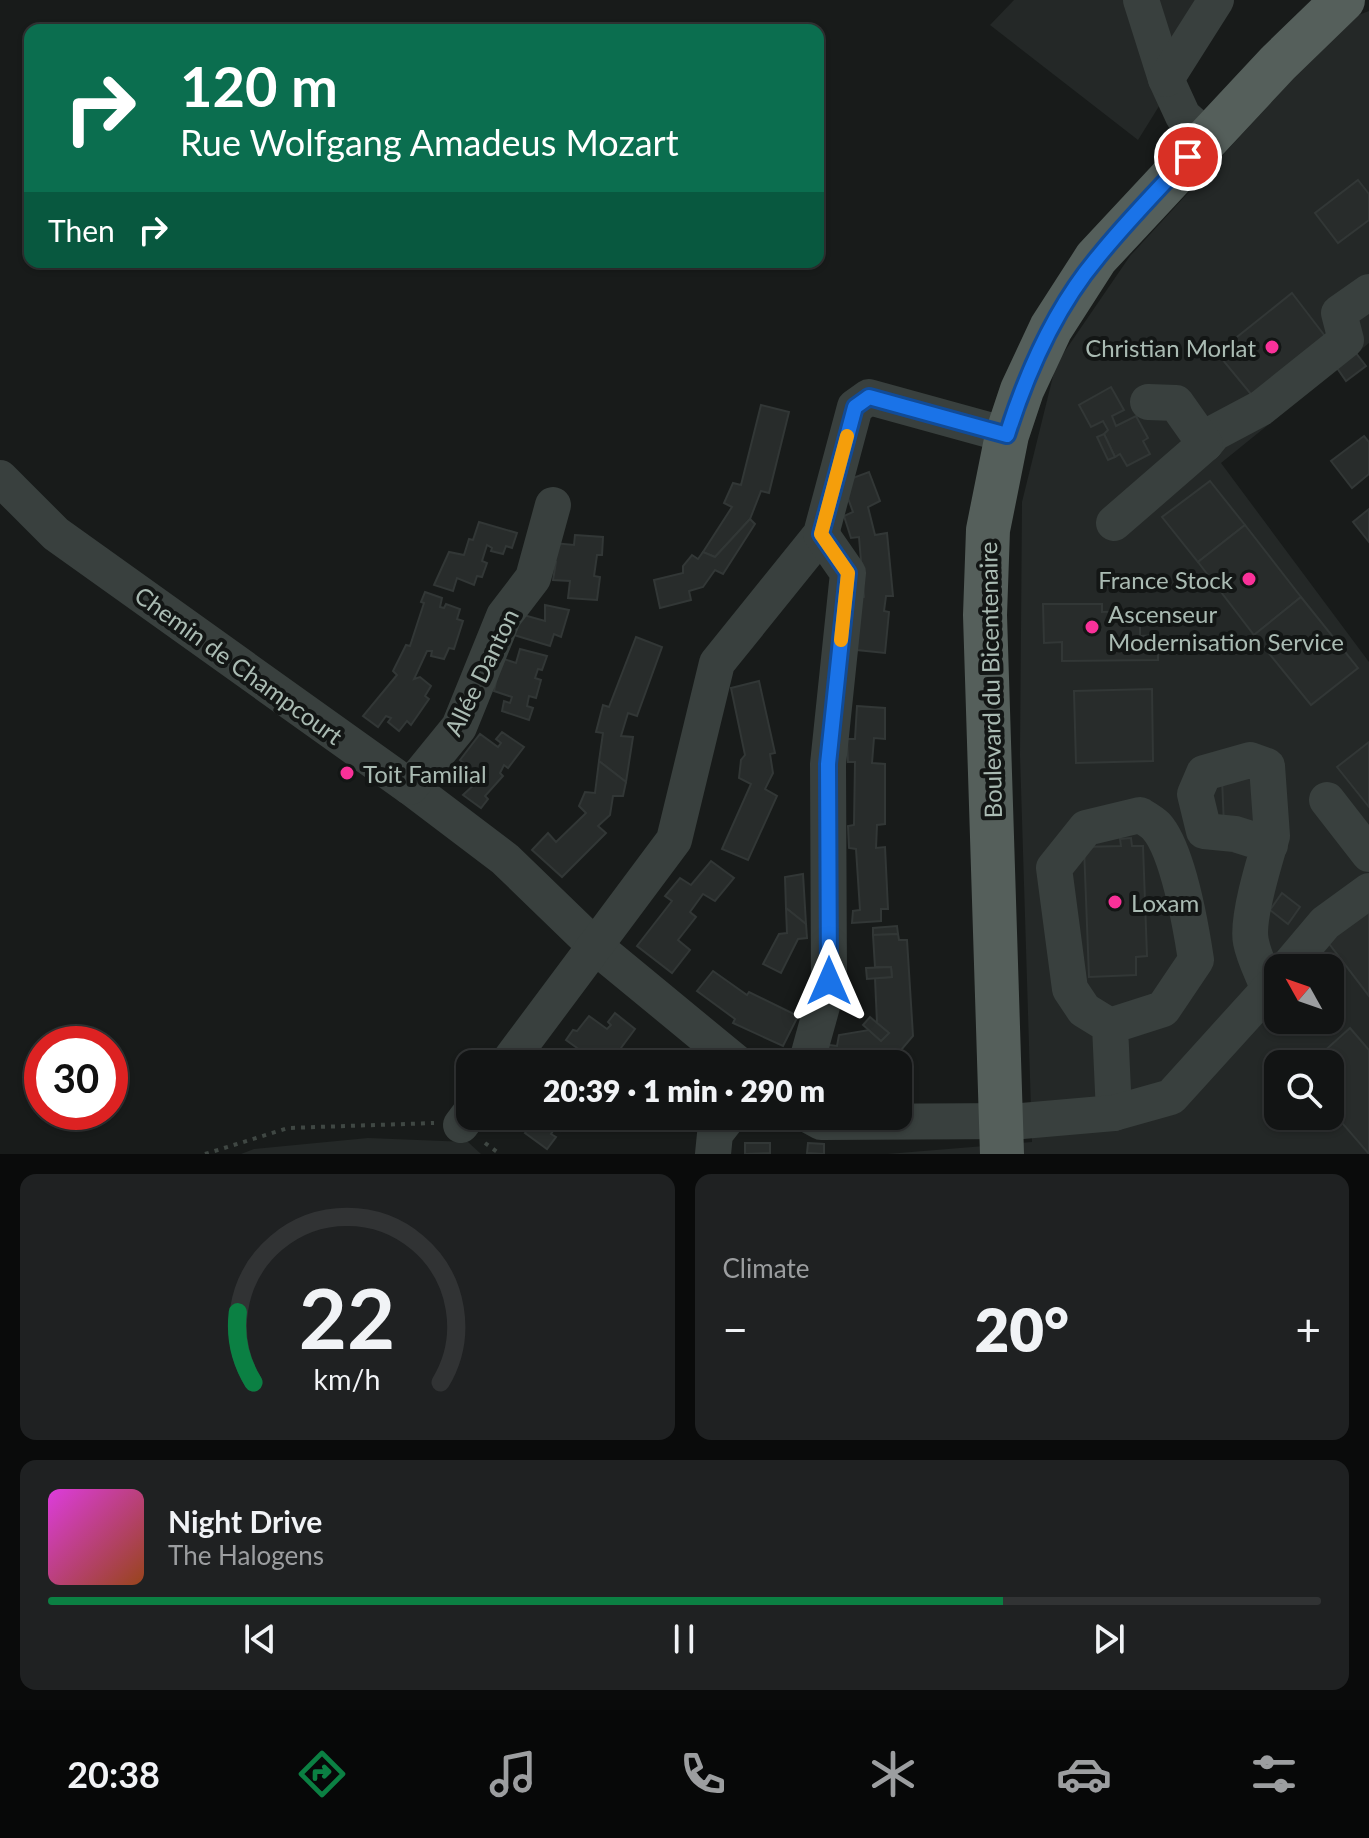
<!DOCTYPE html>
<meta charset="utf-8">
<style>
:root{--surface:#121414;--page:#1f2122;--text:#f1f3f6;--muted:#9c9ea0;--line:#313334;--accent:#0b8043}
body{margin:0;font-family:Lato,sans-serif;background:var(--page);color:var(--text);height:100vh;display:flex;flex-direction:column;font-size:30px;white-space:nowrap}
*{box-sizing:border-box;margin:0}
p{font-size:26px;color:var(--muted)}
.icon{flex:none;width:44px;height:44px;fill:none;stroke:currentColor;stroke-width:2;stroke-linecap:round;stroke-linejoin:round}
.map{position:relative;height:1154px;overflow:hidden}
.panel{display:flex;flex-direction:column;gap:20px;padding:20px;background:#0a0b0b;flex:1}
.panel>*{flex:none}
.top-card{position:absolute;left:24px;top:24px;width:800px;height:244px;border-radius:16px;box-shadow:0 2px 6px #0004,0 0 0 2px var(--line);background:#0b6e4f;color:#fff;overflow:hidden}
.needle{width:52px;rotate:310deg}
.controls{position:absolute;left:1264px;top:954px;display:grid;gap:16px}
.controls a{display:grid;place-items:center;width:80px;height:80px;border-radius:16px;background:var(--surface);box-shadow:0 2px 6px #0004,0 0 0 2px var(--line);font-size:40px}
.speed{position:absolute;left:24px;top:1026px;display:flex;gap:16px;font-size:40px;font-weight:700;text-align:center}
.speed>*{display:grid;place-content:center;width:104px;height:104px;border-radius:50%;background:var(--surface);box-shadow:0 2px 6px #0004,0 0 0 2px var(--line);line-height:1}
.speed .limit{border:12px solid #d22;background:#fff;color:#111}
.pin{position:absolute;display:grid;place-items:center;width:68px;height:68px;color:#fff;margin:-34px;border:4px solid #fff;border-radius:50%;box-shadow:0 2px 8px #0007}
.me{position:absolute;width:88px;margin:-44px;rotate:0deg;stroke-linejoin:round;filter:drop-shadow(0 0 6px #0008)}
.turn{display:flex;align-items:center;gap:28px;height:168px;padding:0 24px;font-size:36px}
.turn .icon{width:104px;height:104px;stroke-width:2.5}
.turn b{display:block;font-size:56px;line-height:68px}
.then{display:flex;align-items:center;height:76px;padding:0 24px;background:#0003;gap:16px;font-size:30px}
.big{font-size:60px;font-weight:800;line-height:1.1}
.panel .tile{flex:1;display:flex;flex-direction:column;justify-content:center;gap:12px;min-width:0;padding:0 28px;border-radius:16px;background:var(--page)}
.panel .dial{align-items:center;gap:0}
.dial svg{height:208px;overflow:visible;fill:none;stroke:var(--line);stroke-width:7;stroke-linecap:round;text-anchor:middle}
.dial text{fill:var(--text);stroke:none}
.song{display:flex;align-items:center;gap:24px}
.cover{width:96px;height:96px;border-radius:12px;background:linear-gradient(135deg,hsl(300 70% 55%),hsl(20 70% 35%))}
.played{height:8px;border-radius:4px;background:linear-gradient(90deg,var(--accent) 75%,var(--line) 75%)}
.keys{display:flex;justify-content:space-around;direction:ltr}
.heat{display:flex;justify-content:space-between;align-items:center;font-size:44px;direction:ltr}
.panel .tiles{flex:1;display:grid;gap:20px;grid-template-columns:1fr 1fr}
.tile:last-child{grid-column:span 2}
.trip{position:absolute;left:456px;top:1050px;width:456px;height:80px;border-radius:16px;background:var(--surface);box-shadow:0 2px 6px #0004,0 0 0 2px var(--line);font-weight:800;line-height:80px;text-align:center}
.tab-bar{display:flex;height:128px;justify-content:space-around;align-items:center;background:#070808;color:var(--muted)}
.tab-bar .icon{width:56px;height:56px}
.tab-bar .current{color:var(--accent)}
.tab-bar b{font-size:36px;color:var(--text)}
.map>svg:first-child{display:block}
.built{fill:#242827;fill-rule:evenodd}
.building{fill:#282c2b;stroke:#323736;stroke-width:2}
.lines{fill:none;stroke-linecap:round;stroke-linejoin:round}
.path{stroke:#3f4743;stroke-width:4;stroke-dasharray:4 6;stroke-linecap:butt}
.minor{stroke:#39403e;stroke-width:36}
.major{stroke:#555f5b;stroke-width:44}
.route-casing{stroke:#114b97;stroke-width:20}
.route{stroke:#1a73e8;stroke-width:14}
.slow{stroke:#f59e0b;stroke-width:14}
.poi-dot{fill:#fa3199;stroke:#131615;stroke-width:3}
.labels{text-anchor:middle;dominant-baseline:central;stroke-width:8;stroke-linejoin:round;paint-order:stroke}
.poi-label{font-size:24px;fill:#aabbb3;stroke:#131615;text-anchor:start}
.street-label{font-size:24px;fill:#aabbb3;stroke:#131615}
</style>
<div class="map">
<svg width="1369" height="1154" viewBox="0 0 1369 1154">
<rect width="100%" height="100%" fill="#181b1a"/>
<g class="built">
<polygon points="1014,0 1225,0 1138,140 990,25"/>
<path d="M 1369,11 L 1369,343 L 1221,463 L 1369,662 L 1369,1154 L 887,1154 L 1032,1142 L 1020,755 L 1022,502 L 1056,364 L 1130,256 L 1348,19 ZM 1278,968 L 1330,968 L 1330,1020 L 1278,1020 ZM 1278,1064 L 1330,1064 L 1330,1116 L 1278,1116 Z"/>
<polygon points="368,1138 468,1142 481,1154 241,1154 254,1149"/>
</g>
<g class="building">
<polygon points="1358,180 1369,194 1369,220 1338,243 1315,213"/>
<polygon points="1292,293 1328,340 1255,399 1217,353"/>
<polygon points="1356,353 1366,366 1346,381 1337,368"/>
<polygon points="1111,387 1124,410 1112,416 1116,426 1136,416 1148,438 1143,441 1150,454 1127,466 1120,454 1115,457 1104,434 1108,430 1103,421 1091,427 1079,405"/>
<polygon points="761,405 789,412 769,493 761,491 750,519 715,557 703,552 732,507 724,503 733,483 741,485"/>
<polygon points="1104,434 1115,457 1108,460 1097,437"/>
<polygon points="1364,436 1369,442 1369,474 1352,488 1331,461"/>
<polygon points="869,472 880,501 868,507 875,535 887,533 893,596 886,596 884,611 889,612 885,653 857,650 857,598 864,597 859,537 851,538 844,516 853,512 842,482"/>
<polygon points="1210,481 1245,525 1198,562 1162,517"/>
<polygon points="1369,509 1369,542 1353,522"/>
<polygon points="750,519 755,524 723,574 715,570 703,587 689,591 691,600 660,608 654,580 683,573 683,566 692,555 698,559 703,552 715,557"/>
<polygon points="479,522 517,533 512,548 506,546 503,554 491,551 492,548 487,545 482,561 487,563 482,577 477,576 474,585 457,578 453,591 434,585 449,552 464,555 469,539 473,540"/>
<polygon points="1245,525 1301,597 1254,635 1198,562"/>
<polygon points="575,535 603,537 602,555 597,555 594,576 600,577 597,600 568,598 570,581 553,580 556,562 549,562 554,543 574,545"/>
<polygon points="425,592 442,598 440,607 444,608 446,604 460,609 457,619 463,621 454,649 449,648 444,659 431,656 432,651 427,651 414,679 420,677 431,686 425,696 429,699 411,725 407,721 399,731 388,722 391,718 386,716 378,727 363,716 397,675 393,671 406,645 410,646 424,603 421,602"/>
<polygon points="1301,597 1358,668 1311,705 1254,635"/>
<polygon points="1043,604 1102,604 1102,612 1140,611 1140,636 1158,635 1158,660 1062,661 1062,642 1044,643"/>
<polygon points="545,605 569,610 561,637 554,634 550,646 514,635 520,614 545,621"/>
<polygon points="636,637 662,647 637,716 628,713 621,736 633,737 626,782 599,761 603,733 596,732 603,705 609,707"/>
<polygon points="520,649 547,656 542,670 538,669 535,678 541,680 536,698 529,696 527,706 533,708 529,720 502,711 504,701 510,703 512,697 494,691 501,658 516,663"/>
<polygon points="759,681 775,753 770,754 773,773 765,789 777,796 748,860 722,849 751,784 739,778 741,760 745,755 731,688"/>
<polygon points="1152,689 1153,761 1076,763 1074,691"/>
<polygon points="857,706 885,708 885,739 874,738 872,763 885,764 885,824 877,825 876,848 885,847 888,909 881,909 881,921 852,923 853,911 860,910 856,849 849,848 848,826 854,825 855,762 848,762 847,739 855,739"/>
<polygon points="502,732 524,747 508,768 504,765 500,773 503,776 485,796 488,799 481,808 463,795 476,783 460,771 465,764 460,760 480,734 498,747 501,743 496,739"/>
<polygon points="1369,742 1369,807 1337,767"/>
<polygon points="599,761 626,782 623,796 613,796 610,815 598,826 606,833 562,877 532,850 548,833 556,842 586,813 579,806 585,792 595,793"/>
<polygon points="1259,776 1261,824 1224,826 1222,778"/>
<polygon points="1131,838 1132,846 1143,846 1147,956 1136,957 1136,975 1089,977 1084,847 1121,846 1120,839"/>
<polygon points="711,861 734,878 715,901 703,894 690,912 696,917 678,940 690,950 672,973 637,946 672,901 665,896 680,878 691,885"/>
<polygon points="803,874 806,924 786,908 785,877"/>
<polygon points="1282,893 1300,907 1288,924 1270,910"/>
<polygon points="786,908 806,924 807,938 798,939 781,973 763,964 779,934 787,933"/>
<polygon points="1369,910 1369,996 1327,941"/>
<polygon points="897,926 898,934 873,935 873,928"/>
<polygon points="898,934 899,940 907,940 913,1036 890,1063 818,1064 822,1044 837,1046 839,1035 869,1030 881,1041 889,1033 877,1023 875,978 892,977 891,967 875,967 873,935"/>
<polygon points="891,967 892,977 867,979 866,968"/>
<polygon points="713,971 747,995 749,992 798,1016 783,1046 733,1023 735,1019 697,991"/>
<polygon points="615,1013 635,1029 618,1052 613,1049 602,1064 576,1063 584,1053 566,1040 573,1030 577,1031 589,1016 607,1029 611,1025 608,1022"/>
<polygon points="870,1017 889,1033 881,1041 863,1025"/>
<polygon points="1350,1028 1369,1050 1369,1154 1330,1109 1330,1064 1310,1064"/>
<polygon points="528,1116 572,1116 560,1131 555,1128 551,1134 556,1137 547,1149 525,1133 535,1120"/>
<polygon points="655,1116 679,1116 683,1118 673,1130"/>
<polygon points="745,1143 770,1143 770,1153 745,1154"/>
<polygon points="808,1143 824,1144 824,1154 807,1153"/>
</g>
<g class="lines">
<g class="path">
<polyline points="485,1143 500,1154"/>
<polyline points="205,1154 288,1128 434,1123"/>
</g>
<g class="minor">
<polyline points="1141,0 1166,79 1183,116 1207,137"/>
<polyline points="1166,79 1216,0"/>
<polyline points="1205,444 1214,433 1261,408 1346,340 1339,313 1369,292"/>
<polyline points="0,478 56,534 410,787 505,859 596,947 738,1064"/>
<polyline points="1114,523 1205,444 1176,403 1148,402"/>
<polyline points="410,787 459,727 504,616 533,578 553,505"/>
<polyline points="1327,800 1369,854"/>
<polyline points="1287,968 1325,923 1369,891"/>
<path d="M 1269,990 C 1263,974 1254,958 1251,942 C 1246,920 1265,859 1272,836 L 1267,766 L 1250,760 L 1204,773 L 1195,794 L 1204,831 L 1235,834 L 1270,845"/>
<path d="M 1110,1026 L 1084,1010 L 1070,989 L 1054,868 L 1086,828 L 1140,815 C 1145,818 1152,822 1156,826 C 1178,850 1191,927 1196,960 L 1163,1009 L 1110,1026 L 1114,1113"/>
<polyline points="507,1064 674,840 717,663 821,534 855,407 869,397 1007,435"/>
<polyline points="806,1064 829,981 828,764 848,573 821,534"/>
<polyline points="810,1116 821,1122 1022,1121 1114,1113 1171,1097 1278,979"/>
<polyline points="461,1125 470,1113"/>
<polyline points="713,1154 715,1134 729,1116"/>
</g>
<polyline class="major" points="1002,1154 985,615 988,530 1007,435 1022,390 1051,328 1096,258 1278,63 1343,0"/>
</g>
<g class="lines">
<defs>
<path id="route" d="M 829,981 L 828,764 L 848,573 L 821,534 L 855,407 L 869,397 L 1007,435 C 1027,372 1055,308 1098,257 C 1126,222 1158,190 1188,157"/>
</defs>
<use href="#route" class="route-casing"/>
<use href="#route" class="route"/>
<polyline class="slow" points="841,640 848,573 821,534 847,436"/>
</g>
<g class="poi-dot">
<circle cx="1272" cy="347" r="8"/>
<circle cx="1249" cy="579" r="8"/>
<circle cx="1092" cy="627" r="8"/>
<circle cx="347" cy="773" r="8"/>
<circle cx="1115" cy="902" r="8"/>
</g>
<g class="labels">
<g class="poi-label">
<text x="1256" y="347" text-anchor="end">Christian Morlat</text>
<text x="1233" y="579" text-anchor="end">France Stock</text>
<text x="1108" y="613">Ascenseur<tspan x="1108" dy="28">Modernisation Service</tspan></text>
<text x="363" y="773">Toit Familial</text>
<text x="1131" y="902">Loxam</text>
</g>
<g class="street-label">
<text transform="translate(239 665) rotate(36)">Chemin de Champcourt</text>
<text transform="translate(481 672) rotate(-64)">Allée Danton</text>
<text transform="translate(990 680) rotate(-91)">Boulevard du Bicentenaire</text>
</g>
</g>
</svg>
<div class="controls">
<a><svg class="needle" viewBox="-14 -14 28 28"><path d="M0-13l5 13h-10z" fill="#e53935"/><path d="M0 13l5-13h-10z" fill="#9c9ea0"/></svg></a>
<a><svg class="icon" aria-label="search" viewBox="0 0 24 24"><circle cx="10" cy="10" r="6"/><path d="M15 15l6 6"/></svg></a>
</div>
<div class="speed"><div class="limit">30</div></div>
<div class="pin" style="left:1188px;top:157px;background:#d93025"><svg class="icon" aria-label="arrive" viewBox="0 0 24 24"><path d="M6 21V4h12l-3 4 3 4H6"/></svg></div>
<svg class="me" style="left:829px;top:981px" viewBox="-20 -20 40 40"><path d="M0-17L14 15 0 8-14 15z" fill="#1a73e8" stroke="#fff" stroke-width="4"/></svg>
<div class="trip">20:39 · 1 min · 290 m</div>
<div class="top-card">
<div class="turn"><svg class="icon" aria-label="right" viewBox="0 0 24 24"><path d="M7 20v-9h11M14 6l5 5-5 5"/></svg><div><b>120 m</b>Rue Wolfgang Amadeus Mozart</div></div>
<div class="then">Then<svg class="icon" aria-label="right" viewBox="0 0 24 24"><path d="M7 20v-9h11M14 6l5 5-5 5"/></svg></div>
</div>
</div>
<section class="panel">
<div class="tiles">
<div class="tile dial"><svg viewBox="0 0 100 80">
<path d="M14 69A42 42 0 1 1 86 69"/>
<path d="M14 69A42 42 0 0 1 8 42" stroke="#0b8043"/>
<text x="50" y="56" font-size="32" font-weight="700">22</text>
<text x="50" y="72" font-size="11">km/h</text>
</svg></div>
<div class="tile"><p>Climate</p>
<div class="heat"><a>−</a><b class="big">20°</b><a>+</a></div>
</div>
<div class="tile">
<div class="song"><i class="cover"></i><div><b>Night Drive</b><p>The Halogens</p></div></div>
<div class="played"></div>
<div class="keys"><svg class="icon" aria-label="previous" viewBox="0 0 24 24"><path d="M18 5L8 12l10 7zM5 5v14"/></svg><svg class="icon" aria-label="pause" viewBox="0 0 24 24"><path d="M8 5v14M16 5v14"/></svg><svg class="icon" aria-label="next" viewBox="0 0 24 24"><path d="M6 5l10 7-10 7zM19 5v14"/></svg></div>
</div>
</div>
</section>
<nav class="tab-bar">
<b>20:38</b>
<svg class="icon current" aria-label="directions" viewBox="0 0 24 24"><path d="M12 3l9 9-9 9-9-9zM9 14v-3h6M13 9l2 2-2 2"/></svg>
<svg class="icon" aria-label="music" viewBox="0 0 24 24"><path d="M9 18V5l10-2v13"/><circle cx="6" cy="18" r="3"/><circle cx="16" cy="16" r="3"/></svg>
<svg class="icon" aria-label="phone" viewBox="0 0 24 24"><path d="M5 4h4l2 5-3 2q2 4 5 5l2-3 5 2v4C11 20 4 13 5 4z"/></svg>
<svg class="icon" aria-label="climate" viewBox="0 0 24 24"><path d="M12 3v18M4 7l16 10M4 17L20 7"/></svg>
<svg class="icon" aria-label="car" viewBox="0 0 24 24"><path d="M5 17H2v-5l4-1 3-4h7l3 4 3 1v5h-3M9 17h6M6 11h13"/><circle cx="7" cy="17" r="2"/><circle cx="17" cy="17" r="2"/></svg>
<svg class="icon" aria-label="filters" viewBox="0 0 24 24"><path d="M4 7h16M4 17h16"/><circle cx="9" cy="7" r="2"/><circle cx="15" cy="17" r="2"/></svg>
</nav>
